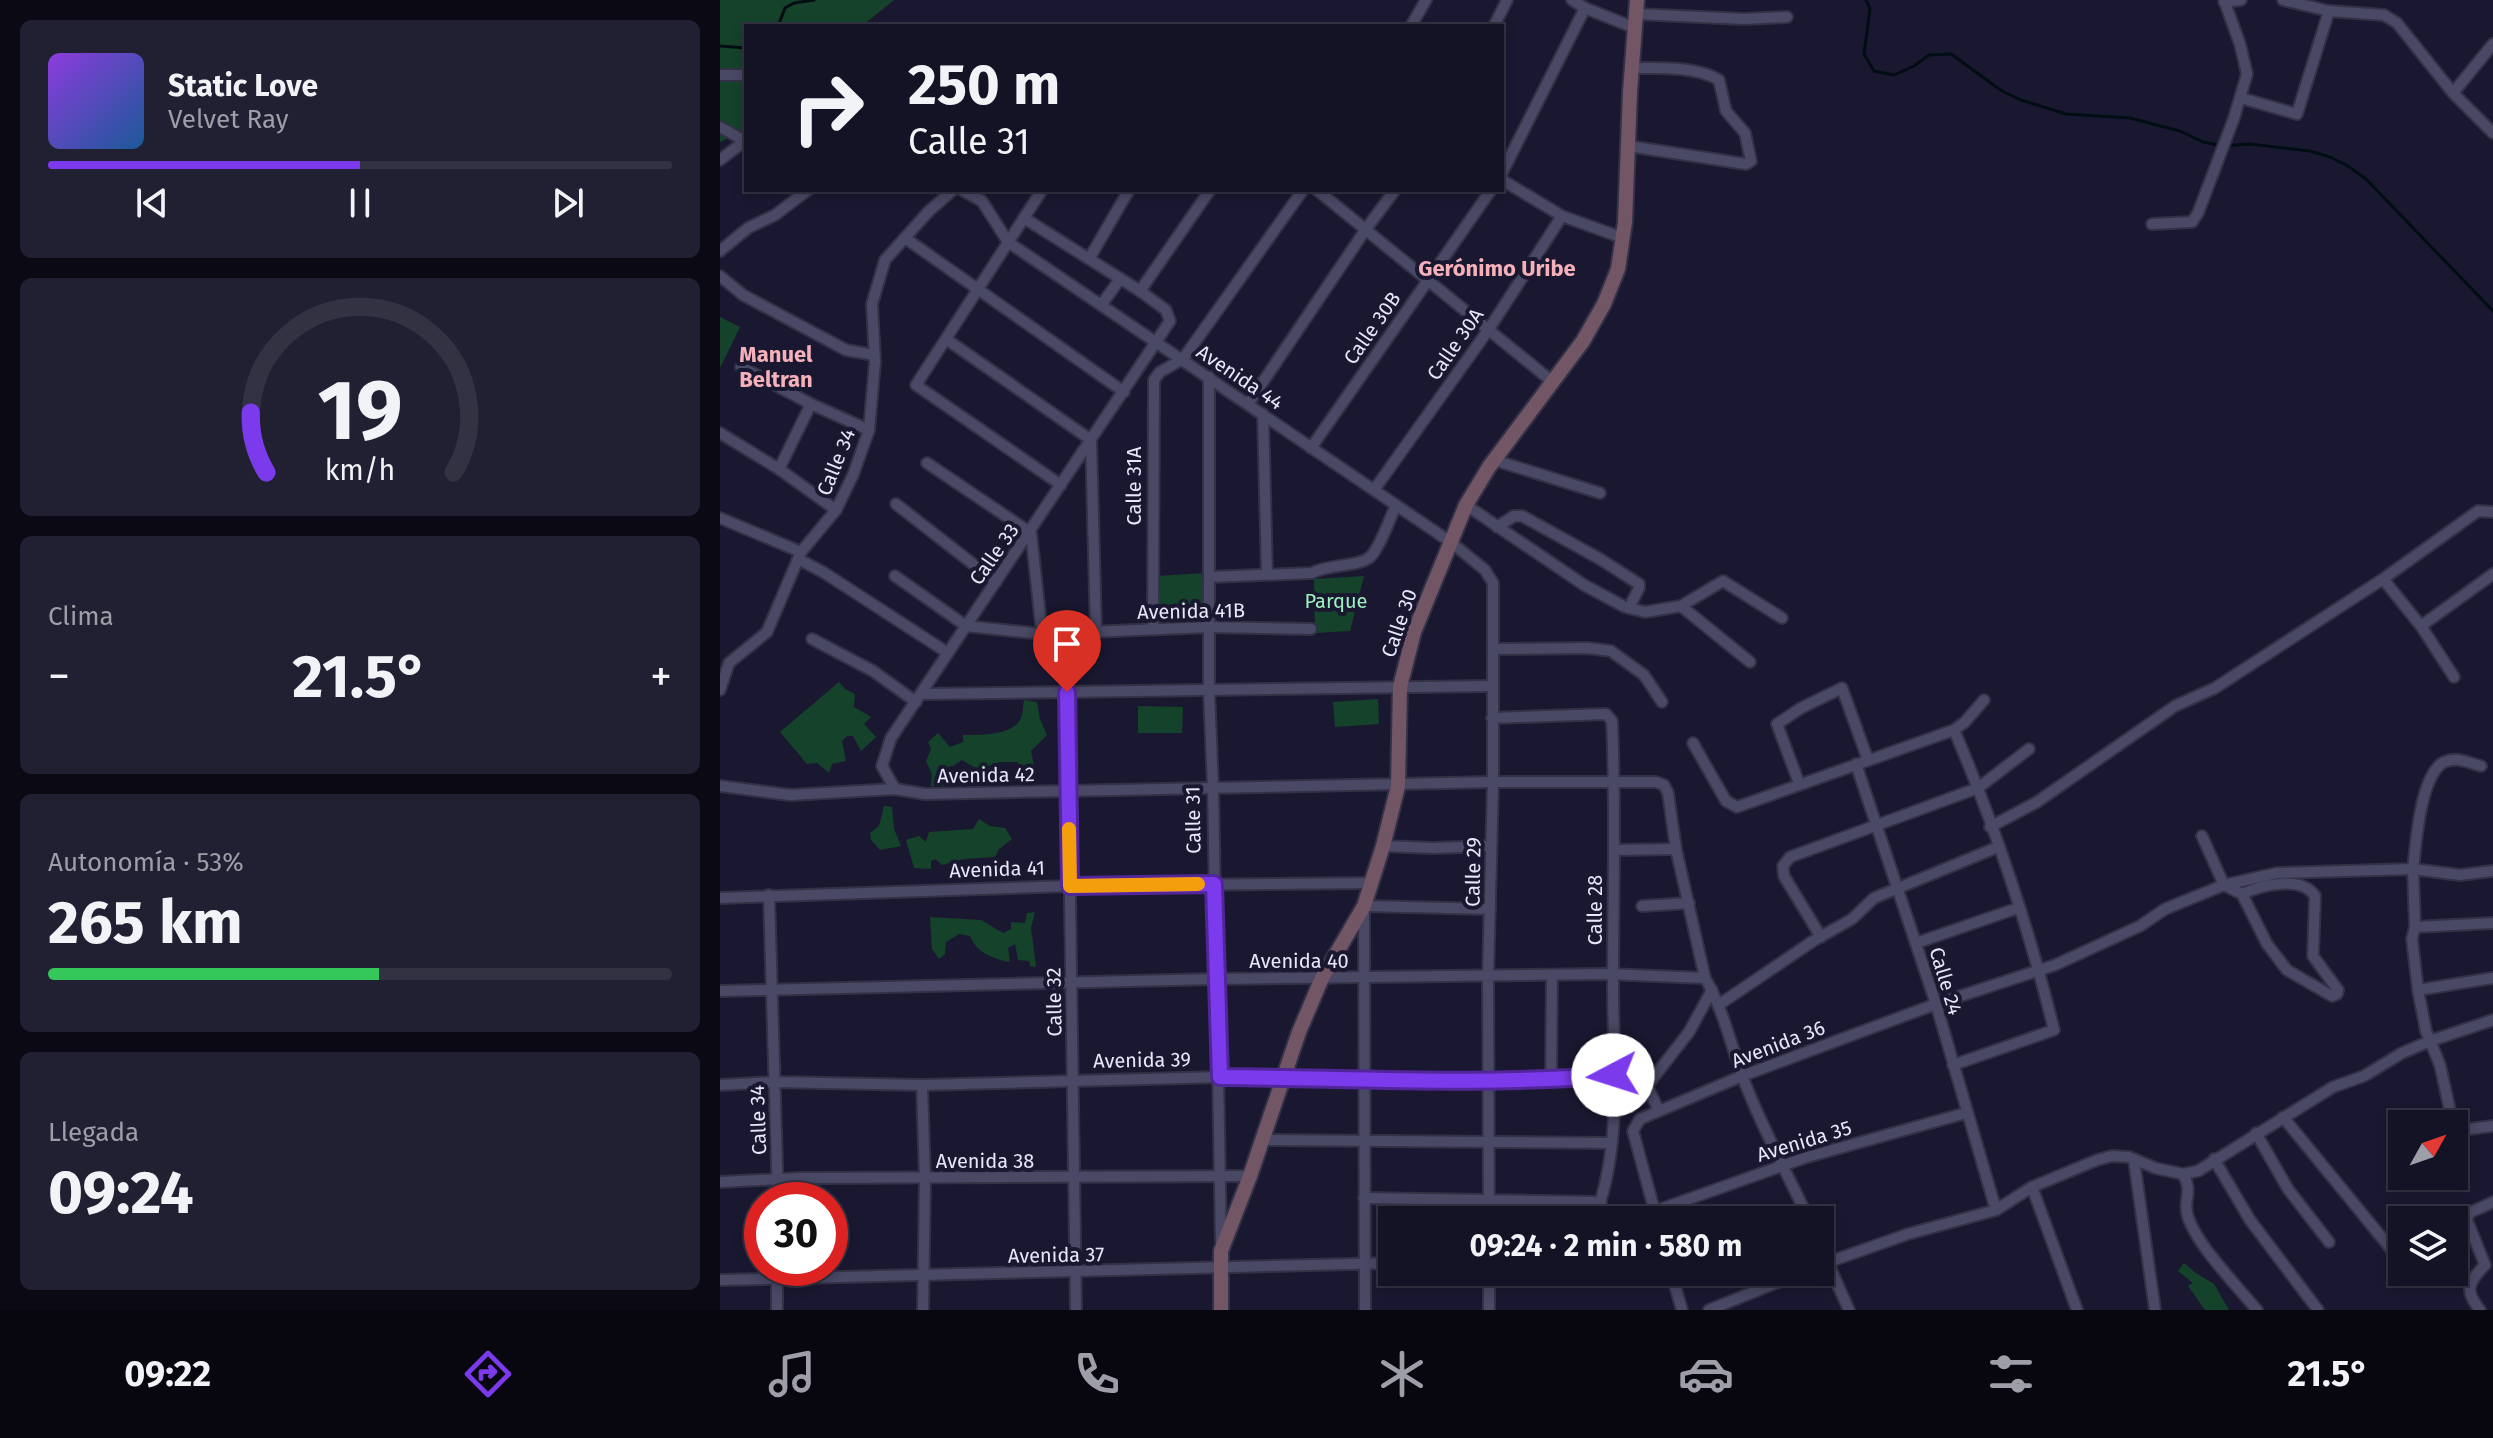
<!DOCTYPE html>
<html lang="es">
<meta charset="utf-8">
<style>
:root{--surface:#141225;--page:#212032;--text:#f1f3f6;--muted:#9d9ea7;--line:#333242;--accent:#7c3aed}
body{margin:0;font-family:"Fira Sans",sans-serif;background:var(--page);color:var(--text);height:100vh;display:flex;flex-direction:column;font-size:30px;white-space:nowrap}
*{box-sizing:border-box;margin:0}
p{font-size:26px;color:var(--muted)}
.icon{flex:none;width:44px;height:44px;fill:none;stroke:currentColor;stroke-width:2;stroke-linecap:round;stroke-linejoin:round}
.map{position:relative;flex:1;overflow:hidden}
.side{display:flex;flex-direction:column;gap:20px;padding:20px;background:#0b0a14;width:720px}
.side>*{flex:none}
.banner{position:absolute;left:24px;top:24px;width:760px;height:168px;border-radius:0px;box-shadow:0 4px 12px #0003,0 0 0 2px var(--line);background:#141225;color:var(--text);overflow:hidden}
.needle{width:52px;rotate:50deg}
.buttons{position:absolute;left:1668px;top:1110px;display:grid;gap:16px}
.buttons a{display:grid;place-items:center;width:80px;height:80px;border-radius:0px;background:var(--surface);box-shadow:0 4px 12px #0003,0 0 0 2px var(--line);font-size:40px}
.speed{position:absolute;left:24px;top:1182px;display:flex;gap:16px;font-size:40px;font-weight:700;text-align:center}
.speed>*{display:grid;place-content:center;width:104px;height:104px;border-radius:50%;background:var(--surface);box-shadow:0 4px 12px #0003,0 0 0 2px var(--line);line-height:1}
.speed .limit{border:12px solid #d22;background:#fff;color:#111}
.pin{position:absolute;display:grid;place-items:center;width:68px;height:68px;color:#fff;margin:-82px -34px;border-radius:50% 50% 50% 0;rotate:-45deg;box-shadow:0 0 8px #0007}
.pin .icon{rotate:45deg}
.me{position:absolute;width:88px;margin:-44px;rotate:265deg;stroke-linejoin:round;filter:drop-shadow(0 0 6px #0008)}
.turn{display:flex;align-items:center;gap:28px;height:168px;padding:0 32px;font-size:36px}
.turn .icon{width:104px;height:104px;stroke-width:2.5}
.turn b{display:block;font-size:56px;line-height:68px}
.big{font-size:60px;font-weight:700;line-height:1.1}
.side .tile{flex:1;display:flex;flex-direction:column;justify-content:center;gap:12px;min-width:0;padding:0 28px;border-radius:12px;background:var(--page)}
.side .dial{align-items:center;gap:0}
.dial svg{height:208px;overflow:visible;fill:none;stroke:var(--line);stroke-width:7;stroke-linecap:round;text-anchor:middle}
.dial text{fill:var(--text);stroke:none}
.song{display:flex;align-items:center;gap:24px}
.cover{width:96px;height:96px;border-radius:12px;background:linear-gradient(135deg,hsl(270 70% 55%),hsl(210 70% 35%))}
.played{height:8px;border-radius:4px;background:linear-gradient(90deg,var(--accent) 50%,var(--line) 50%)}
.keys{display:flex;justify-content:space-around;direction:ltr}
.heat{display:flex;justify-content:space-between;align-items:center;font-size:44px;direction:ltr}
.charge{height:12px;border-radius:6px;background:linear-gradient(90deg,#34c759 53%,var(--line) 0)}
.trip{position:absolute;left:658px;top:1206px;width:456px;height:80px;border-radius:0px;background:var(--surface);box-shadow:0 4px 12px #0003,0 0 0 2px var(--line);font-weight:700;line-height:80px;text-align:center}
.tab-bar{display:flex;height:128px;justify-content:space-around;align-items:center;background:#08070f;color:var(--muted)}
.tab-bar .icon{width:56px;height:56px}
.tab-bar .selected{color:var(--accent)}
.tab-bar b{font-size:36px;color:var(--text)}
main{display:flex;flex:1;min-height:0}
.map>svg:first-child{display:block}
.green{fill:#14422a}
.lines{fill:none;stroke-linecap:round;stroke-linejoin:round}
.stream{stroke:#000d13;stroke-width:3}
.street-casing{stroke:#333145;stroke-width:14}
.secondary-casing{stroke:#333145;stroke-width:18}
.street{stroke:#494865;stroke-width:10}
.secondary{stroke:#735665;stroke-width:14}
.route-casing{stroke:#51269a;stroke-width:20}
.route{stroke:#7c3aed;stroke-width:14}
.slow{stroke:#f59e0b;stroke-width:14}
.labels{text-anchor:middle;dominant-baseline:central;stroke-width:8;stroke-linejoin:round;paint-order:stroke}
.street-label{font-size:20px;fill:#e6e7f8;stroke:#1a1831}
.park-label{font-size:20px;fill:#9ef1bf;stroke:#1a1831}
.neighbourhood-label{font-size:22px;font-weight:bold;fill:#f5b1ba;stroke:#1a1831}
</style>
<main>
<section class="side">
<div class="tile">
<div class="song"><i class="cover"></i><div><b>Static Love</b><p>Velvet Ray</p></div></div>
<div class="played"></div>
<div class="keys"><svg class="icon" aria-label="previous" viewBox="0 0 24 24"><path d="M18 5L8 12l10 7zM5 5v14"/></svg><svg class="icon" aria-label="pause" viewBox="0 0 24 24"><path d="M8 5v14M16 5v14"/></svg><svg class="icon" aria-label="next" viewBox="0 0 24 24"><path d="M6 5l10 7-10 7zM19 5v14"/></svg></div>
</div>
<div class="tile dial"><svg viewBox="0 0 100 80">
<path d="M14 69A42 42 0 1 1 86 69"/>
<path d="M14 69A42 42 0 0 1 8 46" stroke="#7c3aed"/>
<text x="50" y="56" font-size="32" font-weight="700">19</text>
<text x="50" y="72" font-size="11">km/h</text>
</svg></div>
<div class="tile"><p>Clima</p>
<div class="heat"><a>−</a><b class="big">21.5°</b><a>+</a></div>
</div>
<div class="tile"><p>Autonomía · 53%</p><b class="big">265 km</b><div class="charge"></div></div>
<div class="tile"><p>Llegada</p><b class="big">09:24</b></div>
</section>
<div class="map">
<svg width="1773" height="1310" viewBox="0 0 1773 1310">
<rect width="100%" height="100%" fill="#1a1831"/>
<g class="green">
<polygon points="0,0 174,0 142,26 26,26 26,130 0,142"/>
<polygon points="0,317 20,327 0,368"/>
<polygon points="485,573 487,625 436,625 437,576"/>
<polygon points="644,576 630,631 595,633 594,579"/>
<polygon points="119,682 125,689 135,694 134,707 151,717 144,724 156,737 141,751 133,736 127,736 122,741 126,761 112,764 109,773 97,763 87,764 60,732"/>
<polygon points="658,699 659,724 615,727 613,702"/>
<path d="M 304,700 L 317,702 L 320,719 L 327,735 L 311,751 L 317,781 L 298,785 L 298,762 L 280,762 L 259,770 L 242,760 L 233,766 L 229,766 L 223,776 L 229,786 L 211,786 L 212,774 L 206,761 L 211,749 L 208,742 L 218,733 L 230,747 L 243,742 L 243,735 C 259,735 291,736 300,720 C 303,715 303,705 304,700 Z"/>
<polygon points="418,706 463,707 462,733 418,733"/>
<polygon points="164,806 172,807 174,829 181,846 160,850 151,840 150,833 159,826"/>
<polygon points="259,819 270,826 285,828 292,839 279,849 275,857 244,859 222,865 215,859 211,861 211,869 194,868 186,840 199,836 206,842 209,832 253,829"/>
<path d="M 315,912 L 311,928 L 316,967 L 310,966 L 309,961 L 298,960 L 295,944 L 288,948 L 290,962 C 273,959 256,952 250,936 L 239,934 L 226,942 L 225,954 L 219,959 L 212,949 L 210,917 L 261,920 L 283,933 L 291,929 L 291,922 L 305,923 L 307,913 Z"/>
<polygon points="1464,1263 1476,1273 1494,1284 1509,1310 1485,1310 1468,1286 1473,1283 1458,1271"/>
</g>
<g class="lines">
<g class="stream">
<polyline points="1146,0 1150,9 1144,54 1154,71 1174,75 1194,66 1209,55 1231,54 1282,91 1301,100 1346,114 1410,118 1460,131 1483,142 1503,146 1530,144 1590,151 1610,157 1628,166 1646,179 1773,311"/>
<polyline points="58,26 65,8 74,3 94,0"/>
<polyline points="0,46 26,48"/>
</g>
<defs>
<g id="street">
<polyline points="852,0 865,8 915,28"/>
<polyline points="1563,0 1609,11 1664,15 1677,23 1733,93 1773,133"/>
<polyline points="1504,2 1521,0"/>
<polyline points="916,14 1024,19 1067,17"/>
<polyline points="691,26 706,0"/>
<polyline points="774,26 787,0"/>
<polyline points="0,75 26,75"/>
<polyline points="1733,93 1773,44"/>
<polyline points="1521,98 1577,114 1609,11"/>
<polyline points="0,127 25,141"/>
<path d="M 908,146 L 1026,164 L 1031,161 L 1025,133 L 1006,111 L 999,80 C 976,66 939,68 912,68"/>
<polyline points="0,160 26,140"/>
<polyline points="782,173 865,8"/>
<polyline points="782,180 842,216 903,238"/>
<polyline points="242,190 262,201 288,242 732,543 765,570 773,583 773,782 768,976 769,1220"/>
<polyline points="322,190 196,385 341,485"/>
<polyline points="597,190 834,383"/>
<polyline points="1432,224 1472,222 1478,213 1514,118 1527,74 1520,44 1504,0"/>
<polyline points="185,238 404,392"/>
<polyline points="0,251 28,228 55,215 88,190"/>
<polyline points="369,259 409,190"/>
<polyline points="0,276 23,295 126,350 154,355"/>
<polyline points="420,291 490,190"/>
<polyline points="382,304 400,279"/>
<polyline points="226,339 371,440 376,631"/>
<polyline points="21,367 91,404 149,430"/>
<polyline points="489,377 489,692 493,787 501,1243"/>
<polyline points="528,404 646,229 675,190"/>
<polyline points="543,414 547,574"/>
<polyline points="0,433 59,469 116,510"/>
<polyline points="591,448 771,190"/>
<polyline points="774,460 880,493"/>
<polyline points="207,463 311,533 322,634"/>
<polyline points="59,469 91,404"/>
<polyline points="654,490 769,329 842,216"/>
<polyline points="176,504 276,582"/>
<polyline points="746,505 864,585 905,607 925,612 961,606 1003,581 1062,618"/>
<polyline points="0,518 81,552"/>
<polyline points="777,527 794,516 802,516 880,559 919,584 919,588 909,608"/>
<polyline points="78,559 103,572 228,653"/>
<polyline points="175,576 246,626 322,634 489,627 591,629"/>
<path d="M 489,577 L 592,573 C 608,564 636,567 649,558 C 659,550 670,518 676,505"/>
<polyline points="1663,579 1758,511 1773,512"/>
<polyline points="961,606 1030,662"/>
<polyline points="1701,626 1734,677"/>
<polyline points="433,629 434,380 440,372 463,359 583,190"/>
<polyline points="92,639 153,671 196,702"/>
<polyline points="774,649 868,648 891,651 924,675 942,702"/>
<polyline points="0,690 9,663 47,632 81,552 116,510 133,475 149,430 155,362 152,304 165,260 209,211 233,190"/>
<polyline points="347,692 356,1310"/>
<polyline points="201,694 772,686"/>
<path d="M 772,718 L 886,714 L 892,721 C 896,808 893,896 893,984 C 893,1061 903,1147 874,1220"/>
<polyline points="973,743 1006,801 1017,807 1234,730 1245,722 1264,700"/>
<polyline points="1136,764 1216,1004 1276,1210"/>
<polyline points="1079,783 1057,724 1081,708 1122,688 1148,760"/>
<polyline points="0,786 70,795 175,789 205,794 773,782 936,782 944,785 948,793 956,849 985,978"/>
<polyline points="175,789 162,766 171,738 450,321 446,310 420,291 304,218"/>
<polyline points="1270,827 1317,802 1455,706 1495,688 1663,579 1701,626 1773,574"/>
<path d="M 1482,836 L 1504,885 L 1522,894 L 1547,944 L 1567,970 L 1612,996 L 1617,994 L 1618,990 L 1593,956 L 1595,896 C 1581,875 1542,885 1522,894"/>
<polyline points="663,846 713,848 771,846"/>
<polyline points="894,850 956,849"/>
<polyline points="49,895 58,1200"/>
<polyline points="0,898 350,886 650,883"/>
<polyline points="922,906 969,903"/>
<polyline points="1695,927 1773,923"/>
<polyline points="1101,937 1064,876 1063,866 1070,857 1258,788 1309,749"/>
<polyline points="1196,943 1298,908"/>
<polyline points="1698,990 1773,978"/>
<path d="M 0,991 L 495,979 L 887,974 L 985,978 C 1003,1009 1010,1042 1022,1075 C 1040,1125 1067,1172 1089,1220"/>
<polyline points="1000,1004 1093,941 1132,919 1154,898 1278,847"/>
<path d="M 1233,1065 L 1334,1030 C 1310,931 1274,823 1234,730"/>
<polyline points="831,1080 832,975"/>
<polyline points="0,1085 55,1082 202,1085 500,1077 720,1082 831,1080 893,1075 927,1086 939,1111"/>
<polyline points="202,1085 205,1179 203,1310"/>
<polyline points="927,1086 969,1032 992,990"/>
<polyline points="1563,1117 1676,1255"/>
<polyline points="1733,1124 1720,1065 1706,1031 1698,990 1692,939 1695,927 1693,869 1740,875 1773,871"/>
<polyline points="1734,1131 1773,1126"/>
<polyline points="1536,1133 1568,1189 1609,1242"/>
<polyline points="543,1140 892,1143"/>
<polyline points="1494,1159 1530,1220 1598,1310"/>
<polyline points="1414,1160 1435,1310"/>
<path d="M 1463,1174 C 1474,1194 1462,1199 1468,1217 C 1477,1245 1517,1286 1537,1310"/>
<polyline points="0,1182 81,1178 530,1176"/>
<polyline points="1312,1187 1357,1310"/>
<polyline points="644,1198 881,1202"/>
<polyline points="935,1211 1087,1157 1246,1113"/>
<path d="M 937,1220 L 913,1131 L 920,1119 L 1022,1076 L 1216,1004 L 1335,965 L 1420,926 L 1445,909 L 1504,885 L 1557,873 L 1693,869 C 1696,844 1700,775 1724,762 C 1736,756 1749,763 1761,766"/>
<polyline points="1100,1245 1129,1310"/>
<polyline points="1100,1265 1188,1234 1276,1210 1312,1187 1377,1160 1392,1156 1409,1157 1435,1168 1463,1174 1478,1171 1613,1087 1644,1076 1682,1053 1710,1041 1773,1020"/>
<polyline points="1765,1265 1747,1220 1749,1213 1773,1202"/>
<polyline points="951,1272 962,1310"/>
<polyline points="0,1280 672,1263"/>
<polyline points="57,1310 57,1268"/>
<polyline points="645,1310 644,906 770,909"/>
<polyline points="769,1310 769,1272"/>
<polyline points="989,1310 1083,1272"/>
<path d="M 1760,1310 C 1744,1290 1748,1283 1765,1265"/>
</g>
<polyline id="secondary" points="501,1310 501,1251 530,1176 579,1032 602,978 644,906 663,846 678,786 680,687 694,632 746,505 769,467 863,341 884,304 898,269 905,222 910,92 917,0"/>
</defs>
<use href="#street" class="street-casing"/>
<use href="#secondary" class="secondary-casing"/>
<use href="#street" class="street"/>
<use href="#secondary" class="secondary"/>
</g>
<g class="lines">
<defs>
<path id="route" d="M 347,692 L 350,886 L 494,884 L 500,1077 C 631,1078 762,1086 893,1075"/>
</defs>
<use href="#route" class="route-casing"/>
<use href="#route" class="route"/>
<polyline class="slow" points="349,829 350,886 478,884"/>
</g>
<g class="labels">
<g class="street-label">
<text transform="translate(652 328) rotate(-55)">Calle 30B</text>
<text transform="translate(735 344) rotate(-55)">Calle 30A</text>
<text transform="translate(520 377) rotate(34)">Avenida 44</text>
<text transform="translate(116 462) rotate(-68)">Calle 34</text>
<text transform="translate(414 486) rotate(-90)">Calle 31A</text>
<text transform="translate(274 554) rotate(-55)">Calle 33</text>
<text transform="translate(471 611) rotate(-1)">Avenida 41B</text>
<text transform="translate(679 623) rotate(-71)">Calle 30</text>
<text transform="translate(266 775) rotate(-1)">Avenida 42</text>
<text transform="translate(473 820) rotate(-91)">Calle 31</text>
<text transform="translate(277 869) rotate(-2)">Avenida 41</text>
<text transform="translate(753 872) rotate(-89)">Calle 29</text>
<text transform="translate(875 910) rotate(-90)">Calle 28</text>
<text x="579" y="961">Avenida 40</text>
<text transform="translate(1226 981) rotate(73)">Calle 24</text>
<text transform="translate(334 1002) rotate(-91)">Calle 32</text>
<text transform="translate(1058 1044) rotate(-21)">Avenida 36</text>
<text transform="translate(422 1060) rotate(-1)">Avenida 39</text>
<text transform="translate(38 1120) rotate(-92)">Calle 34</text>
<text transform="translate(1084 1141) rotate(-17)">Avenida 35</text>
<text x="265" y="1161">Avenida 38</text>
<text transform="translate(336 1255) rotate(-1)">Avenida 37</text>
</g>
<g class="park-label">
<text x="616" y="601">Parque</text>
</g>
<g class="neighbourhood-label">
<text x="777" y="268">Gerónimo Uribe</text>
<text x="56" y="354">Manuel<tspan x="56" dy="25">Beltran</tspan></text>
</g>
</g>
</svg>
<div class="buttons">
<a><svg class="needle" viewBox="-14 -14 28 28"><path d="M0-13l5 13h-10z" fill="#e53935"/><path d="M0 13l5-13h-10z" fill="#9d9ea7"/></svg></a>
<a><svg class="icon" aria-label="layers" viewBox="0 0 24 24"><path d="M12 4l9 5-9 5-9-5zM3 14l9 5 9-5"/></svg></a>
</div>
<div class="speed"><div class="limit">30</div></div>
<div class="pin" style="left:347px;top:692px;background:#d93025"><svg class="icon" aria-label="arrive" viewBox="0 0 24 24"><path d="M6 21V4h12l-3 4 3 4H6"/></svg></div>
<svg class="me" style="left:893px;top:1075px" viewBox="-20 -20 40 40"><circle r="19" fill="#fff"/><path d="M0-13L10 11 0 6-10 11z" fill="#7c3aed"/></svg>
<div class="trip">09:24 · 2 min · 580 m</div>
<div class="banner">
<div class="turn"><svg class="icon" aria-label="right" viewBox="0 0 24 24"><path d="M7 20v-9h11M14 6l5 5-5 5"/></svg><div><b>250 m</b>Calle 31</div></div>
</div>
</div>
</main>
<nav class="tab-bar">
<b>09:22</b>
<svg class="icon selected" aria-label="directions" viewBox="0 0 24 24"><path d="M12 3l9 9-9 9-9-9zM9 14v-3h6M13 9l2 2-2 2"/></svg>
<svg class="icon" aria-label="music" viewBox="0 0 24 24"><path d="M9 18V5l10-2v13"/><circle cx="6" cy="18" r="3"/><circle cx="16" cy="16" r="3"/></svg>
<svg class="icon" aria-label="phone" viewBox="0 0 24 24"><path d="M5 4h4l2 5-3 2q2 4 5 5l2-3 5 2v4C11 20 4 13 5 4z"/></svg>
<svg class="icon" aria-label="climate" viewBox="0 0 24 24"><path d="M12 3v18M4 7l16 10M4 17L20 7"/></svg>
<svg class="icon" aria-label="car" viewBox="0 0 24 24"><path d="M5 17H2v-5l4-1 3-4h7l3 4 3 1v5h-3M9 17h6M6 11h13"/><circle cx="7" cy="17" r="2"/><circle cx="17" cy="17" r="2"/></svg>
<svg class="icon" aria-label="filters" viewBox="0 0 24 24"><path d="M4 7h16M4 17h16"/><circle cx="9" cy="7" r="2"/><circle cx="15" cy="17" r="2"/></svg>
<b>21.5°</b>
</nav>
